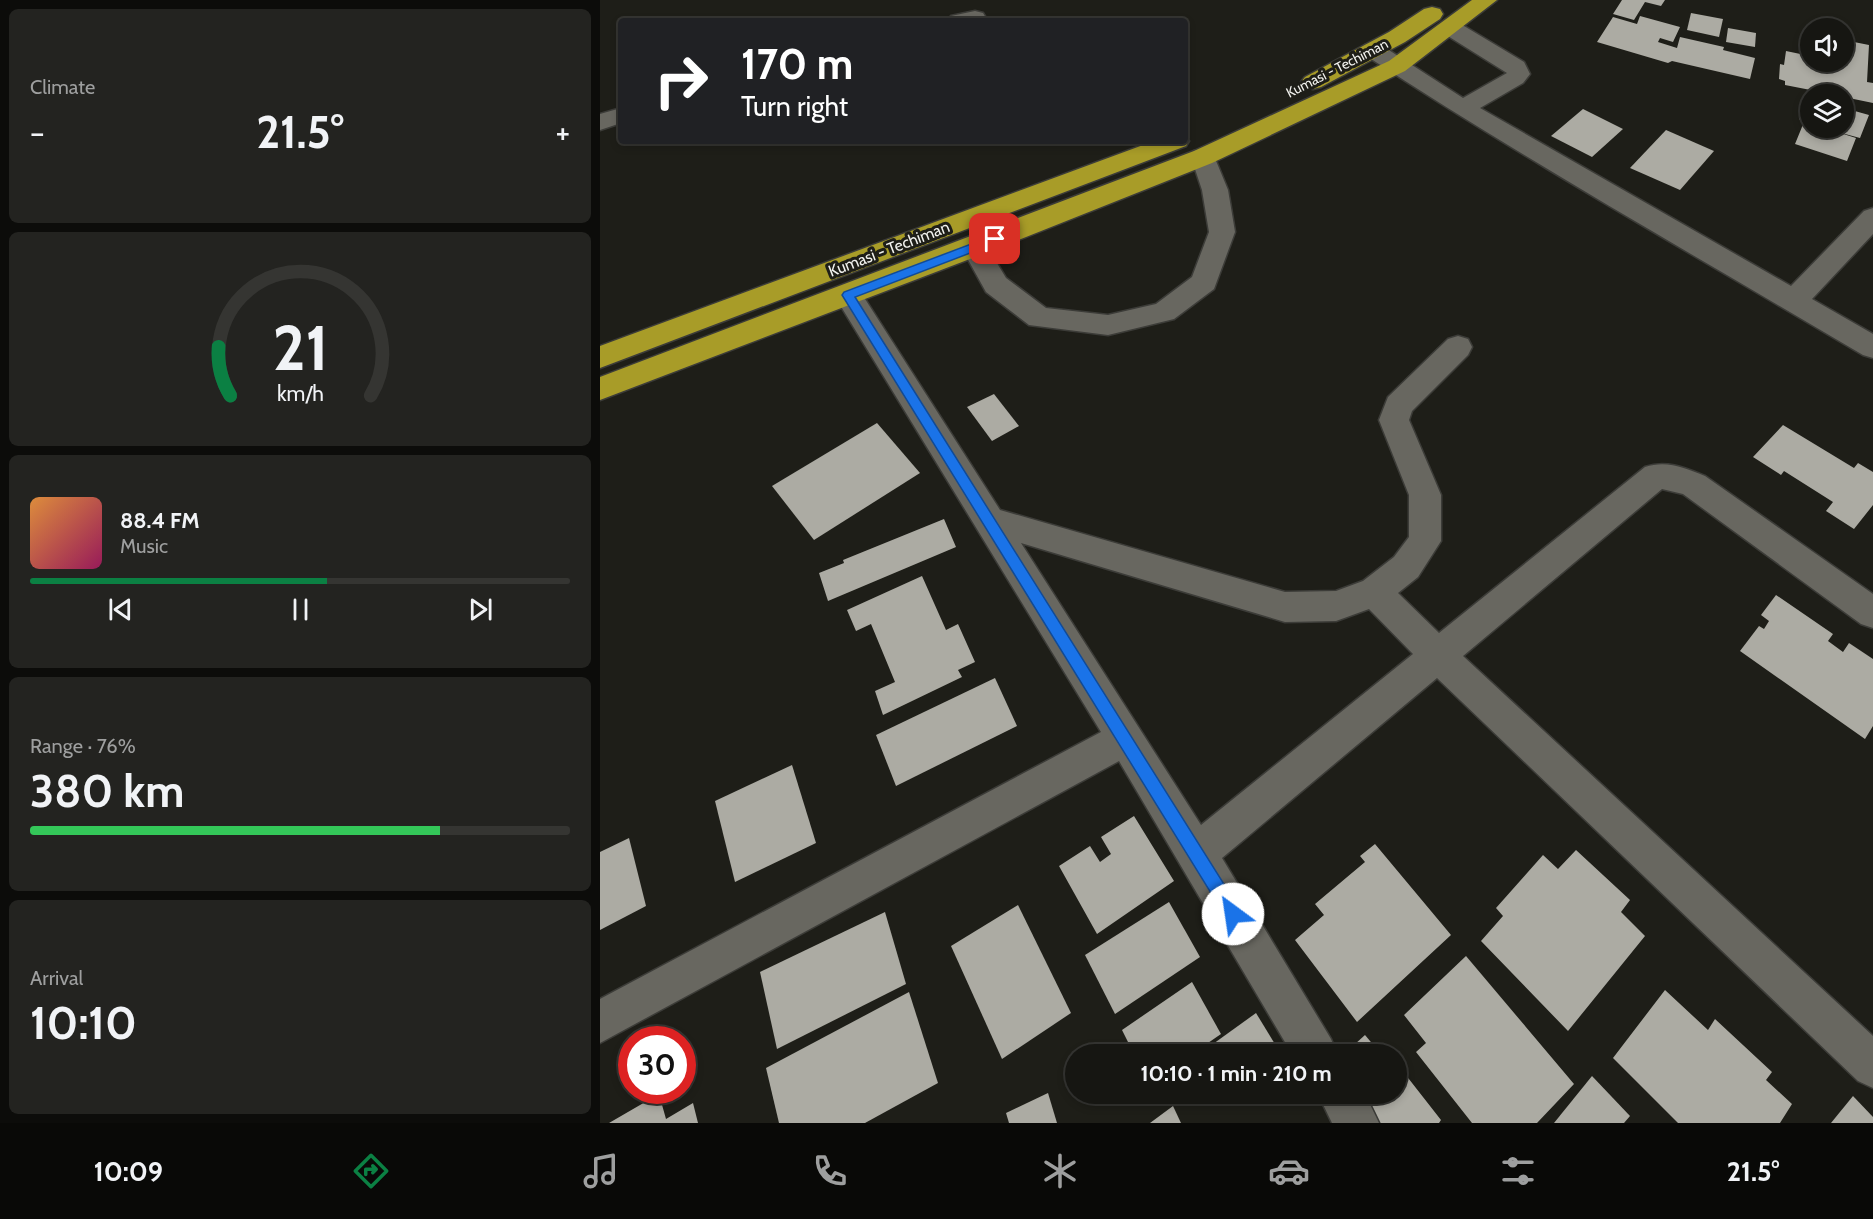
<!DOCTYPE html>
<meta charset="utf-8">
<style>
:root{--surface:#161612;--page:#232320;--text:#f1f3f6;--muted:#9e9f9f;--line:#353532;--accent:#0b8043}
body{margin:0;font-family:Cabin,sans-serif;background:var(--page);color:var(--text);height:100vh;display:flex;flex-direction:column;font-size:22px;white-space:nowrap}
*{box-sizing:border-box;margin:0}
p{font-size:20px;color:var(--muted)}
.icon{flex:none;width:33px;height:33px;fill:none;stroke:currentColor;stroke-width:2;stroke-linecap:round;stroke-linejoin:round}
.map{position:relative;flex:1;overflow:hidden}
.side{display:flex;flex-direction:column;gap:9px;padding:9px;background:#0c0c0a;width:600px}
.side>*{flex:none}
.banner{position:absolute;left:18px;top:18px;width:570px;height:126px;border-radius:6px;box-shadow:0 3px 9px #0003,0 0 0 2px var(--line);background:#202124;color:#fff;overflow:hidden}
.tools{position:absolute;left:1200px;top:18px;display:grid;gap:12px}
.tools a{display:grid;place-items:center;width:54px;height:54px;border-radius:50%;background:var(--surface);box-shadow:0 3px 9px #0003,0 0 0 2px var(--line);font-size:30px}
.speed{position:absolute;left:18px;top:1026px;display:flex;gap:12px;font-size:30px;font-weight:700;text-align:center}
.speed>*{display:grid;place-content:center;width:78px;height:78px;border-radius:50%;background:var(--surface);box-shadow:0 3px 9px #0003,0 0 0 2px var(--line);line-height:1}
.speed .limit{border:9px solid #d22;background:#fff;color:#111}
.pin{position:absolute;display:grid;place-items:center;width:51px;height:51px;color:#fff;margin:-26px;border-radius:12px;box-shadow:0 3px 9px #0006}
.me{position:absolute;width:66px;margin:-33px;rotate:329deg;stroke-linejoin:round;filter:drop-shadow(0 0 4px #0008)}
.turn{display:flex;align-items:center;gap:21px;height:126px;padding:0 24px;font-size:27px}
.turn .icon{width:78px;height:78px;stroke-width:2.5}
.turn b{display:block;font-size:42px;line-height:51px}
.big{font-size:45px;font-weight:700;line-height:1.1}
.side .card{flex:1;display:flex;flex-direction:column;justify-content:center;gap:9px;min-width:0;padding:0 21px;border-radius:9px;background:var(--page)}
.side .dial{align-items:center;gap:0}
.dial svg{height:156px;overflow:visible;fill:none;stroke:var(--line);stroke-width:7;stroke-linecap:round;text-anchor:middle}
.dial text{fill:var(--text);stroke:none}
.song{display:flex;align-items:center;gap:18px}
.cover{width:72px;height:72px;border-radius:9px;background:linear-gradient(135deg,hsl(30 70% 55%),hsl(330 70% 35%))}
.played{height:6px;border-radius:3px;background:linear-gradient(90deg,var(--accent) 55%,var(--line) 55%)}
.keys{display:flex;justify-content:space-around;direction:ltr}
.heat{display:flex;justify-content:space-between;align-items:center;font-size:33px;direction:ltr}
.charge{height:9px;border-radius:4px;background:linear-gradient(90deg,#34c759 76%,var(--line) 0)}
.trip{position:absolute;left:465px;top:1044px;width:342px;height:60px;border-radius:30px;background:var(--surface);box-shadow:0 3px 9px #0003,0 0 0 2px var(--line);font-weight:700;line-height:60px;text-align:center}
.tabs{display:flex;height:96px;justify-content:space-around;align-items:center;background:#090907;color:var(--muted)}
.tabs .icon{width:42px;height:42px}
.tabs .on{color:var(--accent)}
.tabs b{font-size:27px;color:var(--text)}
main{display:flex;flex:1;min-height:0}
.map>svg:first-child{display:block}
.building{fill:#acaba3}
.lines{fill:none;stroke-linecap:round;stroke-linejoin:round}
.minor-casing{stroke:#3c3c38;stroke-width:3}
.highway-casing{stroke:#3c3c38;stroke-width:3}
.minor{fill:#686760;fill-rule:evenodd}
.highway{fill:#a89c28;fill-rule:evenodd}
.route{fill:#1a73e8;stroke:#114b97;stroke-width:1.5}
.labels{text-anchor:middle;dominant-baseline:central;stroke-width:6;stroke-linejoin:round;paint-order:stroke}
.far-street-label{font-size:14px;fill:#f3f3ef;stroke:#1e1e18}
.street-label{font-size:16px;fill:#f3f3ef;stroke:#1e1e18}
</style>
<main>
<section class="side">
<div class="card"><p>Climate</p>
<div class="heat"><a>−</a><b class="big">21.5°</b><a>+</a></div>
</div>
<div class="card dial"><svg viewBox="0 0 100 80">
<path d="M14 69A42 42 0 1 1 86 69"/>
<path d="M14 69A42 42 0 0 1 8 44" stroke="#0b8043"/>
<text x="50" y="56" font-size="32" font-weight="700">21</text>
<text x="50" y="72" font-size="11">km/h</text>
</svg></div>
<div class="card">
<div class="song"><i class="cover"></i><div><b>88.4 FM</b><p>Music</p></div></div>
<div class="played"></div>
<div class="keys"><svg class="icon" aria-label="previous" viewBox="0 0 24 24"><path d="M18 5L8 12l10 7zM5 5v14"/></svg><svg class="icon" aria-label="pause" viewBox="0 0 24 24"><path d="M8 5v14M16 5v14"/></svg><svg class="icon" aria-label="next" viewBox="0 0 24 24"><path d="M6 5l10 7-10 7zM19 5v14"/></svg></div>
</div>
<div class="card"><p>Range · 76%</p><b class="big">380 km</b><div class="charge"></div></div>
<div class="card"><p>Arrival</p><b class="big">10:10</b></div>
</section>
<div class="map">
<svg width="1273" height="1123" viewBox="0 0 1273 1123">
<rect width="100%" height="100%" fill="#1e1e18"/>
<g class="building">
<polygon points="1022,0 1065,0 1061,6 1045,2 1034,20 1013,14"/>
<polygon points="1091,13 1123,19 1119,37 1087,30"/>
<polygon points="1040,16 1080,27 1073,42 1060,38 1058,42 1077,48 1080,37 1124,47 1123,50 1155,58 1150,79 1072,61 1068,63 997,42 1013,17 1037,24"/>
<polygon points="1128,28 1156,33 1155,47 1126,42"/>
<polygon points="1244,40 1269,45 1267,82 1273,83 1273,103 1244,97 1244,94 1231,94 1185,85 1185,81 1179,79 1180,64 1184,65 1186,51 1210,56 1210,62 1244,62"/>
<polygon points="1210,94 1210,128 1244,128 1244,108 1269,115 1260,138 1234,131 1256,138 1247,161 1195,144 1204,122 1199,119"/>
<polygon points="983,109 1023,129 992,157 951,136"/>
<polygon points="1066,130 1114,151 1080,190 1030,168"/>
<polygon points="394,394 419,426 392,441 367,407"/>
<polygon points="277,423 320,473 214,540 172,486"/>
<polygon points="1183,425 1254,468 1258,463 1273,472 1273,505 1254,529 1226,511 1233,502 1184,471 1181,475 1153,457"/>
<polygon points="344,519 356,547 228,601 219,573 244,563 243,560"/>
<polygon points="322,576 346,630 358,624 375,662 358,670 362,677 283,715 275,691 295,682 271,624 256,631 247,610"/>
<polygon points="1176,595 1233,634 1228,641 1243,652 1249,643 1273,659 1273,726 1265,739 1140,651 1159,626 1164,629 1169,621 1161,615"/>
<polygon points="395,678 417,726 296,786 276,735"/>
<polygon points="192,765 216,843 135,882 115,801"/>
<polygon points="534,816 574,881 497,934 459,866 490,846 500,862 511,854 501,837"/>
<polygon points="29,838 46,906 0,930 0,852"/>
<polygon points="775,844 851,935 757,1022 695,940 724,915 715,904 765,862 760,856"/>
<polygon points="976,850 1030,900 1021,912 1045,936 968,1031 881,941 903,916 896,908 943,855 958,869"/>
<polygon points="569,902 600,957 515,1014 485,955"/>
<polygon points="418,905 471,1013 402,1059 351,946"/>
<polygon points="285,912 306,984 177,1049 160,972"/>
<polygon points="866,956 974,1084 937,1123 872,1123 816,1052 826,1043 804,1015"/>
<polygon points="592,982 621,1034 592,1054 534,1054 522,1030"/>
<polygon points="1065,990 1108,1030 1115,1019 1172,1072 1166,1080 1192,1104 1180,1123 1078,1123 1013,1058"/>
<polygon points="309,992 338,1083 265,1123 179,1123 166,1068"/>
<polygon points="656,1013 681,1054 619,1054 613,1044"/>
<polygon points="765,1035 781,1054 744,1054"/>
<polygon points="796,1074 800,1078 805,1074 841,1120 839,1123 767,1123 745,1094 796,1094"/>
<polygon points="992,1076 1030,1116 1024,1123 954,1123"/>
<polygon points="448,1093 457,1123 409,1123 406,1113"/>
<polygon points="59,1094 66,1119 93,1103 98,1123 9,1123"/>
<polygon points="1253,1096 1273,1117 1273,1123 1231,1123"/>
<polygon points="573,1106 581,1123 550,1123"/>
</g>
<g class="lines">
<defs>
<g id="minor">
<polygon points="375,11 383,13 386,18 384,21 348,21 351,16"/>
<path d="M 851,21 L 859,23 L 924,62 L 930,74 L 923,83 L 880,108 L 1191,286 L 1264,211 L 1273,208 L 1273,234 L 1212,299 L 1273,334 L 1273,358 L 1263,355 C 1096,256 927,161 765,55 L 762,50 L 765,45 L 773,43 L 781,45 L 863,98 L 907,73 L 843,33 L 840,28 L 843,23 Z"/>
<polygon points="21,108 21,123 0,130 0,114"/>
<polygon points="603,149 612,151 628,190 635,232 614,289 574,319 508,335 429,325 386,292 361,247 365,240 374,238 383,240 406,278 446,308 508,315 556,304 592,277 609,232 602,190 591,157 594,151"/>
<path d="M 248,285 L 258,288 L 400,510 L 685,592 L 736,591 L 763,581 L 794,557 L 809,537 L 809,495 L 779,420 L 788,397 L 848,339 L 858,336 L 868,339 L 872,347 L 868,355 L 812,411 L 809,420 L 841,495 L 841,541 L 818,577 L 798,593 L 839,633 L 1045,467 C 1067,460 1085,468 1105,476 L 1273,594 L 1273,628 L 1261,624 L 1083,494 L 1062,489 L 863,656 L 1273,1036 L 1273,1088 L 1258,1081 L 837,678 L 622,858 L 731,1039 L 737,1054 L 692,1054 L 519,761 L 0,1043 L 0,999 L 501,732 L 234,295 L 238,288 ZM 421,543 L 685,622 L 736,621 L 769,609 L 813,654 L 601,825 Z"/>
<polygon points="718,1094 765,1094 779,1123 732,1123"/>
</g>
<g id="highway">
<polygon points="872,0 897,0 805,71 612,163 383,254 0,400 0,377 594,151 789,61"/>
<polygon points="832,7 840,9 843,14 840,19 805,42 721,87 713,89 705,87 701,82 705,77 789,32 824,9"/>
<polygon points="585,135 589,141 586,146 0,368 0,346 554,141 585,141"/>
</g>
</defs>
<use href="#minor" class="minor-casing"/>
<use href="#highway" class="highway-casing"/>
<use href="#minor" class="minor"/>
<use href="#highway" class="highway"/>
</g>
<polygon class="route" points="395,235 399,236 399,242 255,297 639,908 641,914 639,919 633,922 627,919 242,295 244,292"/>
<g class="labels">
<g class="far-street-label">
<text transform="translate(737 68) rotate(-27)">Kumasi - Techiman</text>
</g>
<g class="street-label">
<text transform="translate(289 249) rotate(-21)">Kumasi - Techiman</text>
</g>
</g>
</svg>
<div class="tools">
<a><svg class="icon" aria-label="sound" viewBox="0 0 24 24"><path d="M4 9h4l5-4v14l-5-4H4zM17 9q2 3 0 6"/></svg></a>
<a><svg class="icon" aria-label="layers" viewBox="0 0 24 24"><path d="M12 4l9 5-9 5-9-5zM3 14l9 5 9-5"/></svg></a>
</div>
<div class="speed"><div class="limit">30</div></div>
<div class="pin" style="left:395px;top:239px;background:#d93025"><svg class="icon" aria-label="arrive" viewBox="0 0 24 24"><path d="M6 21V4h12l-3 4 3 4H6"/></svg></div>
<svg class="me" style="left:633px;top:914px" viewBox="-20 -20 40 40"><circle r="19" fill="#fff"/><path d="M0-13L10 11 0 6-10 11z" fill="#1a73e8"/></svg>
<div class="trip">10:10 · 1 min · 210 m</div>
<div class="banner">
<div class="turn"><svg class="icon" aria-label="right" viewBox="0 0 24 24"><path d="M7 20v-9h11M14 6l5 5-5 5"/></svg><div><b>170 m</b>Turn right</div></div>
</div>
</div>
</main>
<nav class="tabs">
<b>10:09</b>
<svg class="icon on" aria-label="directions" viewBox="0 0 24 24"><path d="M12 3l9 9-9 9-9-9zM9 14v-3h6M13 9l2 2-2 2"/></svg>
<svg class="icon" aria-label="music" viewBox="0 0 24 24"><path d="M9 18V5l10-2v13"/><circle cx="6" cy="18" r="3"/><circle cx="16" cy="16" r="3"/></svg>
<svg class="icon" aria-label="phone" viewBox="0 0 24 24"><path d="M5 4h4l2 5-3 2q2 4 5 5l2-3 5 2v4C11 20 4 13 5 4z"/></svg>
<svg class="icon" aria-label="climate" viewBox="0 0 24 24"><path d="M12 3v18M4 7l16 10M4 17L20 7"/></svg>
<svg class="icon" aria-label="car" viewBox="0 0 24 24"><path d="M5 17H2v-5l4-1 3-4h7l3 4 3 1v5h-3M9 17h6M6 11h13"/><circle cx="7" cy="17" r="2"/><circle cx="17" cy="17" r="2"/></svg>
<svg class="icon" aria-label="filters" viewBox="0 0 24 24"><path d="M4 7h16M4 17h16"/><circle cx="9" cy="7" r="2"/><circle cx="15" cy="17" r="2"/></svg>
<b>21.5°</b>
</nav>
